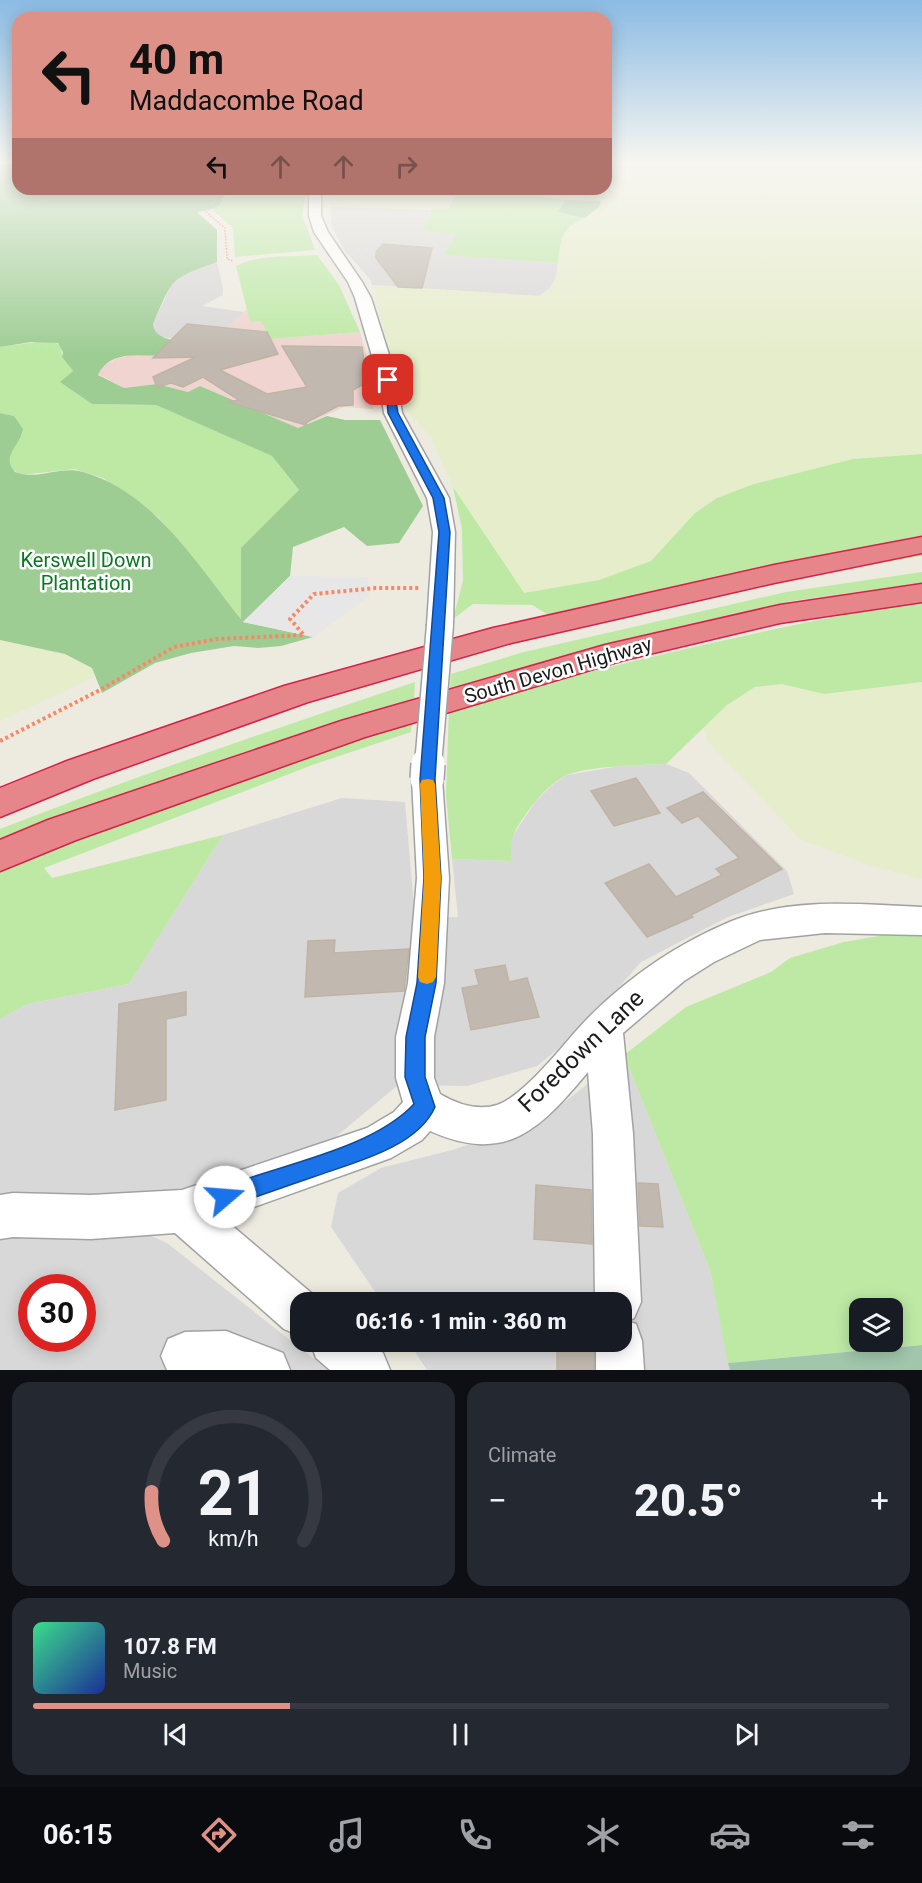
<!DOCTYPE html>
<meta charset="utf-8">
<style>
:root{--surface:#171b24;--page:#242831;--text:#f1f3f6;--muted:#9ea1a6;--line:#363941;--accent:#de9187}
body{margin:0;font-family:Roboto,sans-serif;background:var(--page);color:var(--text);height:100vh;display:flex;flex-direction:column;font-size:22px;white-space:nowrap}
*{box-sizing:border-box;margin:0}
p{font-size:20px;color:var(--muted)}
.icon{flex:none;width:33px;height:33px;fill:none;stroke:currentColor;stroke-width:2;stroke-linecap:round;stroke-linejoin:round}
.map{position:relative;height:1370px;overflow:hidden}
.side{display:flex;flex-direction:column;gap:12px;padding:12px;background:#0d0f14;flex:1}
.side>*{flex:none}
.hud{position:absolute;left:12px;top:12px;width:600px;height:183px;border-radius:18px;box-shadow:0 3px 15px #0003;background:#de9187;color:#111;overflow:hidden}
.controls{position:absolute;left:849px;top:1298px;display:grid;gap:12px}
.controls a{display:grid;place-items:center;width:54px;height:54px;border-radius:12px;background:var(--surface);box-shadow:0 3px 15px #0003;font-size:30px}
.speed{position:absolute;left:18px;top:1274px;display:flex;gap:12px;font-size:30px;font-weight:700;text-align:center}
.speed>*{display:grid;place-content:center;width:78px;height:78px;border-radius:50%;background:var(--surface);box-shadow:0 3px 15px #0003;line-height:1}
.speed .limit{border:9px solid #d22;background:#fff;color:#111}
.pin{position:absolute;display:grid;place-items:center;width:51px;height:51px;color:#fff;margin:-26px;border-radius:12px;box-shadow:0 3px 9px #0006}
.me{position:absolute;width:66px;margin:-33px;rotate:72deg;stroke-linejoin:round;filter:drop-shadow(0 0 4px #0008)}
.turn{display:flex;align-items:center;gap:21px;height:126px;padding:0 18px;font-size:27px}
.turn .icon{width:78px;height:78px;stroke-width:2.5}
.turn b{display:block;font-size:42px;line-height:51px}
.lanes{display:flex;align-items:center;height:57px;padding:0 18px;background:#0003;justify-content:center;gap:30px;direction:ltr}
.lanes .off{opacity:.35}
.big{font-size:45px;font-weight:800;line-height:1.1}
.side .widget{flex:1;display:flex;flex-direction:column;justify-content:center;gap:9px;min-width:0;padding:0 21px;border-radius:18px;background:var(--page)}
.side .dial{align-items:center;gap:0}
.dial svg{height:156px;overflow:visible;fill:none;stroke:var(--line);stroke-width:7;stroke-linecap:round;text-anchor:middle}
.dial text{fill:var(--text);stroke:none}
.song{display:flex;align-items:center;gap:18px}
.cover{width:72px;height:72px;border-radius:9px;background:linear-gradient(135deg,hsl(150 70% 55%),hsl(230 70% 35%))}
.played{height:6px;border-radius:3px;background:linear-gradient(90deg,var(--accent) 30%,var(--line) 30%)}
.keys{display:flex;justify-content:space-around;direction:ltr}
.heat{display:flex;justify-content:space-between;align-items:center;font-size:33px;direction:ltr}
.side .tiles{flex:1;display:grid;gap:12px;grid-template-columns:1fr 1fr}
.widget:last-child{grid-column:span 2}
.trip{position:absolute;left:290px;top:1292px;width:342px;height:60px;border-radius:18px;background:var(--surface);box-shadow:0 3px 15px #0003;font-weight:800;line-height:60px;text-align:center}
.menu{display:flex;height:96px;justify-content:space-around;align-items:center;background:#090b0e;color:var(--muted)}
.menu .icon{width:42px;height:42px}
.menu .current{color:var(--accent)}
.menu b{font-size:27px;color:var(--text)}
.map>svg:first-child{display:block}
.residential{fill:#d9d8d8;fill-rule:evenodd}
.commercial{fill:#efd4cf}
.farmland{fill:#e6edcb}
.grass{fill:#bde9a5;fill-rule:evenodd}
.forest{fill:#9ecd94}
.cemetery{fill:#a1c6ac}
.parking{fill:#e7e7e7}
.building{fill:#c1b9b0;stroke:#bfb3a3;stroke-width:1.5}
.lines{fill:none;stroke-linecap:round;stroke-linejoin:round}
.minor-casing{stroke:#a2a2a2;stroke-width:3}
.highway-casing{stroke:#d62248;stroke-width:3}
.path-far1{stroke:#fa8764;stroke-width:1.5;stroke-dasharray:1.5 1.5;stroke-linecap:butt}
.path{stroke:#fa8764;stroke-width:4;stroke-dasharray:3 3;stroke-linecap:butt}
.minor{fill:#fff;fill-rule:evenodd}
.highway{fill:#e6868b;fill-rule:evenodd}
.minor-bridge-far1-casing{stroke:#a2a2a2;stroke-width:29;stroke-linecap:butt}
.minor-bridge-casing{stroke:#a2a2a2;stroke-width:36;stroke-linecap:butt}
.minor-bridge-far1{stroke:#fff;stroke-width:26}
.minor-bridge{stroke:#fff;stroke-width:33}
.route{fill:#1a73e8;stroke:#114b97;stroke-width:1.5}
.slow{fill:#f59e0b}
.labels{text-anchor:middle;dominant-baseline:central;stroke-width:5;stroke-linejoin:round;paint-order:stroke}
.park-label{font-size:20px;fill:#0a7822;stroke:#fff}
.street-label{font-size:20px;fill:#1b1b1b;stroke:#fff}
.near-street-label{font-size:24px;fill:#1b1b1b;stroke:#fff}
</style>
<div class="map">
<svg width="922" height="1370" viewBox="0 0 922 1370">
<rect width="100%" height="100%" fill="#edeae0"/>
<g class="residential">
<polygon points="355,206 432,210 422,229 457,234 443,255 558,263 556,278 550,288 539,296 372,285 370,279 344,250 331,225 331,207"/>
<polygon points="217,262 223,288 223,295 202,306 244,312 227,328 200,341 160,337 156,334 153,324 172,283 184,275"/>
<path d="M 666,764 L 689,773 L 787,871 L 794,894 L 728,917 L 641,962 L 581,1030 L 537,1066 L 467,1086 L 398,1085 L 308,1160 L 189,1189 L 146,1193 L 137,1229 L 167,1243 L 328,1370 L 0,1370 L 0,1019 L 28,1004 L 129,984 L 223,835 L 342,798 L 405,802 L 415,919 L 458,917 L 452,859 L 510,861 L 510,840 L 535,802 L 551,786 L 567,775 L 620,766 ZM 32,1287 L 82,1287 L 82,1338 L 32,1338 Z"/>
<polygon points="624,1055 710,1270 730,1370 427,1370 408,1341 621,1341 621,1302 382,1302 331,1227 338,1193 381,1168 452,1150 542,1120"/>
</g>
<polygon class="commercial" points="247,309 250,322 261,321 270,339 360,332 372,374 373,409 344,407 298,428 200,386 188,392 157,384 124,388 98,374 102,366 116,359 134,354 152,354 227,328"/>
<g class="farmland">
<polygon points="606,162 922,162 922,454 853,459 754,484 717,498 695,513 651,561 599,580 523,593 453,487 431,437 405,409 372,285 539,296 550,288 556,278 561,240 569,225 585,218 600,201 566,200 492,189 606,189"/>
<polygon points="327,189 459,189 449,208 432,210 331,207"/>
<polygon points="0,640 65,654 92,668 94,677 0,721"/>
<polygon points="922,682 922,879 871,866 800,839 708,742 703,726 727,705 755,687 782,684 824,694"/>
</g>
<g class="grass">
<polygon points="226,189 307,189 302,214 315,250 235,257 233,228 213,210 223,201"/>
<path d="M 459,189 L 492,189 L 566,200 L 559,212 L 585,218 C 561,228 561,238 558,263 L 443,255 L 457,234 L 422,230 L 432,210 L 449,208 Z"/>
<path d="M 317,255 L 339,285 L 360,332 L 270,339 L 261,321 L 250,322 L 236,266 C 259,254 292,257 317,255 Z"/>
<polygon points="44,341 54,342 61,346 62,357 73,371 61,382 92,404 156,405 272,456 299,490 272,519 242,620 159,518 103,478 74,469 21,475 12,469 8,458 23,432 14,416 0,413 0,347"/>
<polygon points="922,454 922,556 552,617 532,605 473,604 453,619 463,581 462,529 453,487 524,593 599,580 651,561 695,513 717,498 754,484 853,459"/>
<polygon points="922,572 922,583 792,601 568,656 450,689 451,674 524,652 786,592"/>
<path d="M 922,601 L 922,682 L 824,694 L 782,684 L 755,687 L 727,705 L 666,764 C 641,765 585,766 565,776 C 550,784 538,797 528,811 C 514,831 510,836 511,861 L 452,859 L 446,795 L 449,708 C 605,667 762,628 922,601 Z"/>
<path d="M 415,682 L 414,698 L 0,843 L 0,829 C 137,776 276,728 415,682 Z"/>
<polygon points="412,718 411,732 315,764 44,868 52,878 223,835 129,984 28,1004 0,1019 0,866"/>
<path d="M 896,933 L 922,935 L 922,1345 L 728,1363 L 710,1270 L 624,1055 L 686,1007 L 771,972 L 790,958 L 844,942 ZM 860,1308 L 892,1308 L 892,1341 L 860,1341 Z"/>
</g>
<g class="forest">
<path d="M 0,162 L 18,162 L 18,189 L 226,189 C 222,209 215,209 197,212 L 217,230 L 217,262 C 168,280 174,277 153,324 C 155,344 185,340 200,341 C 193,345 183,353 175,354 C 150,360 112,345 98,375 L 124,388 L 157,384 L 188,392 L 200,386 L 298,428 L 327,416 L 345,420 L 380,420 L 423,506 L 399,543 L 367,546 L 344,527 L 293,547 L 290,576 L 243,622 L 313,637 L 281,646 L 258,648 L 234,646 L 191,653 L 155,663 L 102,693 L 92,668 L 65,654 L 0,640 L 0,413 L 14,416 L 23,429 C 21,445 0,456 15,472 C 37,481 60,465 83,472 C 154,492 197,565 241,619 L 241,548 L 299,490 L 272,456 L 156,405 L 92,404 L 60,382 L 73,371 L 62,357 L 63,352 L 58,343 L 31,342 L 0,347 Z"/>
<polygon points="566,200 601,201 599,207 585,218 558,212"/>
</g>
<polygon class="cemetery" points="922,1345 922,1370 730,1370 728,1363"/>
<polygon class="parking" points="290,576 368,577 369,596 313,637 243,622"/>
<g class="building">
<polygon points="383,244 432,248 422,288 398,287 376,258 376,252"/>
<polygon points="187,324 267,332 278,354 220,370 267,394 307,387 282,346 362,347 367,382 353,390 353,405 338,406 307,422 306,425 228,402 239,400 203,377 183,387 171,383 157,387 153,377 196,357 153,358"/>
<polygon points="636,778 660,813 614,826 591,791"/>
<polygon points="703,792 782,869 691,915 693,917 647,937 605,883 649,864 676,897 722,875 716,869 739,858 698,816 682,823 667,808"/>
<polygon points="335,940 334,953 409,949 404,991 305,997 308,941"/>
<polygon points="505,965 509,982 527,978 539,1017 471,1030 462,988 479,985 475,970"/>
<polygon points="186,992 186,1015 166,1019 166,1100 115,1110 119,1004"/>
<polygon points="638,1183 658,1184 663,1227 640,1226"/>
<polygon points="536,1185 591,1190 592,1244 534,1239"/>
<rect x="557" y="1341" width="37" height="29"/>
</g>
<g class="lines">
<defs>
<g id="minor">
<polygon points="309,189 321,189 321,216 328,232 362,282 371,298 397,380 402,413 449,498 455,532 453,625 449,630 440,633 431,630 427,625 433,532 427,498 384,413 379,380 355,298 348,282 314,232 309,216"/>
<path d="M 427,768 L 438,772 L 442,779 L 449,878 L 444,983 L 434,1037 L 434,1078 L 440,1094 C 457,1104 478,1111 497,1105 C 528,1094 568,1037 592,1014 C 633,974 679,943 732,921 C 790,897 860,904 922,907 L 922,935 L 825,933 L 760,940 L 714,962 L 684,981 L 623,1033 L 633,1134 L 641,1302 L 634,1318 L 627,1321 L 636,1324 L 642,1341 L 644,1370 L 596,1370 L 596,1341 L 621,1341 L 621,1302 L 595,1302 L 593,1134 L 588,1072 C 540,1129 507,1165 430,1131 L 422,1140 L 391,1158 L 223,1218 L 316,1297 L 318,1302 L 300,1302 L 300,1336 L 284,1329 L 175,1233 L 91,1239 L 13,1237 L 0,1239 L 0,1195 L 13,1193 L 91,1195 L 182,1190 L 367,1128 L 394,1112 L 403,1102 L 396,1078 L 396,1037 L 408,983 L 417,878 L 412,779 L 416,772 Z"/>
<polygon points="226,1331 283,1353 290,1370 167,1370 161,1356 168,1339 185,1332"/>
<polygon points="310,1341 369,1341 383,1353 390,1370 330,1370 316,1358"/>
</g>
<g id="highway">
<polygon points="922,537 922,553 774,583 511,643 308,702 93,779 0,817 0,788 67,761 284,686 493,628 774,565"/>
<polygon points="922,584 922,602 780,623 624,660 365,737 76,840 0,871 0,840 48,820 341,721 605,645 780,605"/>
</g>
</defs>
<use href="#minor" class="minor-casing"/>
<use href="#highway" class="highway-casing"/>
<polyline class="path-far1" points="206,212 225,228 227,259 233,261"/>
<g class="path">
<polyline points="303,634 290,619 314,594 376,588 419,588"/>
<polyline points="0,741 100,690 174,647 217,639 304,635"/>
</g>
<use href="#minor" class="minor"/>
<use href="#highway" class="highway"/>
<defs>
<polyline id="minor-bridge-far1" points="428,765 440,625"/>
<polyline id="minor-bridge" points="427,779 428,764"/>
</defs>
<use href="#minor-bridge-far1" class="minor-bridge-far1-casing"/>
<use href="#minor-bridge" class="minor-bridge-casing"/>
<use href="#minor-bridge-far1" class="minor-bridge-far1"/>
<use href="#minor-bridge" class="minor-bridge"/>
</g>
<linearGradient id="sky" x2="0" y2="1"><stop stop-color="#8bbbe3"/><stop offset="0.46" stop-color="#f7f6f1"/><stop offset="1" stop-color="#f7f6f1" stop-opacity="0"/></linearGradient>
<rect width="922" height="353" fill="url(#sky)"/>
<path class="route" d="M 385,378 L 392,380 L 398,413 L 444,498 L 450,532 L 435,779 L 441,878 L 436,983 L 425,1037 L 425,1077 L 435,1107 C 417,1148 352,1163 313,1177 C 284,1187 255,1197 225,1208 L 218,1204 L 215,1197 L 218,1189 C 277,1165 371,1150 414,1104 L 405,1077 L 406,1037 L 417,983 L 424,878 L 420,779 L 439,532 L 433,498 L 388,413 Z"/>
<polygon class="slow" points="428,779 433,780 435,784 441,878 436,977 433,982 427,984 420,982 418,977 424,878 420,784 422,780"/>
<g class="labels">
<g class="park-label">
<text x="86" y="560">Kerswell Down<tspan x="86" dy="23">Plantation</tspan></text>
</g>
<g class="street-label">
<text transform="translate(558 670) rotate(-16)">South Devon Highway</text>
</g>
<g class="near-street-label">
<text transform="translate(581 1051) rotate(-44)">Foredown Lane</text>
</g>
</g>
</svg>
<div class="controls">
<a><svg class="icon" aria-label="layers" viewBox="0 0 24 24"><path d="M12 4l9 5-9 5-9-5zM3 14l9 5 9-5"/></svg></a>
</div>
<div class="speed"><div class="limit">30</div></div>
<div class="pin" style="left:388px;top:380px;background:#d93025"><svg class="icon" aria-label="arrive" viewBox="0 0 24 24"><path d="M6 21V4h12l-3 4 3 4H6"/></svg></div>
<svg class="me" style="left:225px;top:1197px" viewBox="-20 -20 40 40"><circle r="19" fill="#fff"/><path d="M0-13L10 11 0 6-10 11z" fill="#1a73e8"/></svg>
<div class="trip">06:16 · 1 min · 360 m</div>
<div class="hud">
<div class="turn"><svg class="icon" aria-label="left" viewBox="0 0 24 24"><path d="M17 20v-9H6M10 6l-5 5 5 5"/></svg><div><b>40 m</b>Maddacombe Road</div></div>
<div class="lanes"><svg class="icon" aria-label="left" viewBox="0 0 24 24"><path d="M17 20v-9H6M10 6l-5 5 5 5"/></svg><svg class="icon off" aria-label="ahead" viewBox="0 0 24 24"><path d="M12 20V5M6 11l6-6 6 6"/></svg><svg class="icon off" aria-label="ahead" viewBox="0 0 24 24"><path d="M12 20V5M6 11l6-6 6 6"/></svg><svg class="icon off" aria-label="right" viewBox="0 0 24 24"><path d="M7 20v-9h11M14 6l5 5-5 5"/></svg></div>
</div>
</div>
<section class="side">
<div class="tiles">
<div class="widget dial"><svg viewBox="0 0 100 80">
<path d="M14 69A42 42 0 1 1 86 69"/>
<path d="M14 69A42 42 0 0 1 8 44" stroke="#de9187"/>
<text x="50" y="56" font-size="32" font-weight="700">21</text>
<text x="50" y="72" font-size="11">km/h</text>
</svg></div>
<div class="widget"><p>Climate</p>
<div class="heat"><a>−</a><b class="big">20.5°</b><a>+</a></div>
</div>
<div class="widget">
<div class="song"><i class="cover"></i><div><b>107.8 FM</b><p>Music</p></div></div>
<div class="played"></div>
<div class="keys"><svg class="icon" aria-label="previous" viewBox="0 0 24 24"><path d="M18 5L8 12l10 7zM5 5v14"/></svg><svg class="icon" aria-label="pause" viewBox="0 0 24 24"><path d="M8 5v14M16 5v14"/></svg><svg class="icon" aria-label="next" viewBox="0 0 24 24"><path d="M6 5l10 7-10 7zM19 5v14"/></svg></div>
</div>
</div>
</section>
<nav class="menu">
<b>06:15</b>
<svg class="icon current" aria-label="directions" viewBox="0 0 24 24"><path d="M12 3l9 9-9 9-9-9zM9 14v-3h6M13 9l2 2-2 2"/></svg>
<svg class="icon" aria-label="music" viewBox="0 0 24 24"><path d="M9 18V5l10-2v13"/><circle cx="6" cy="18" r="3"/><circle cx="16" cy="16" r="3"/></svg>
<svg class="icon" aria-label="phone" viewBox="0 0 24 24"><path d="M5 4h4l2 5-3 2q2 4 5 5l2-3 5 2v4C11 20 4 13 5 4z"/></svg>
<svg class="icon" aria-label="climate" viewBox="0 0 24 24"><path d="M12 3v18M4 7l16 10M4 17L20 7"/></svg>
<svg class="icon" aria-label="car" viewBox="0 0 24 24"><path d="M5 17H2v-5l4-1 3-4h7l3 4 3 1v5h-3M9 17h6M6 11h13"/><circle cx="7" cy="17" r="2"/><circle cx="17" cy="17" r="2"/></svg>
<svg class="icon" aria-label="filters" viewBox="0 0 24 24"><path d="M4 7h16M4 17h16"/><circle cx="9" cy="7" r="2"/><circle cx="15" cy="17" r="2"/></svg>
</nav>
